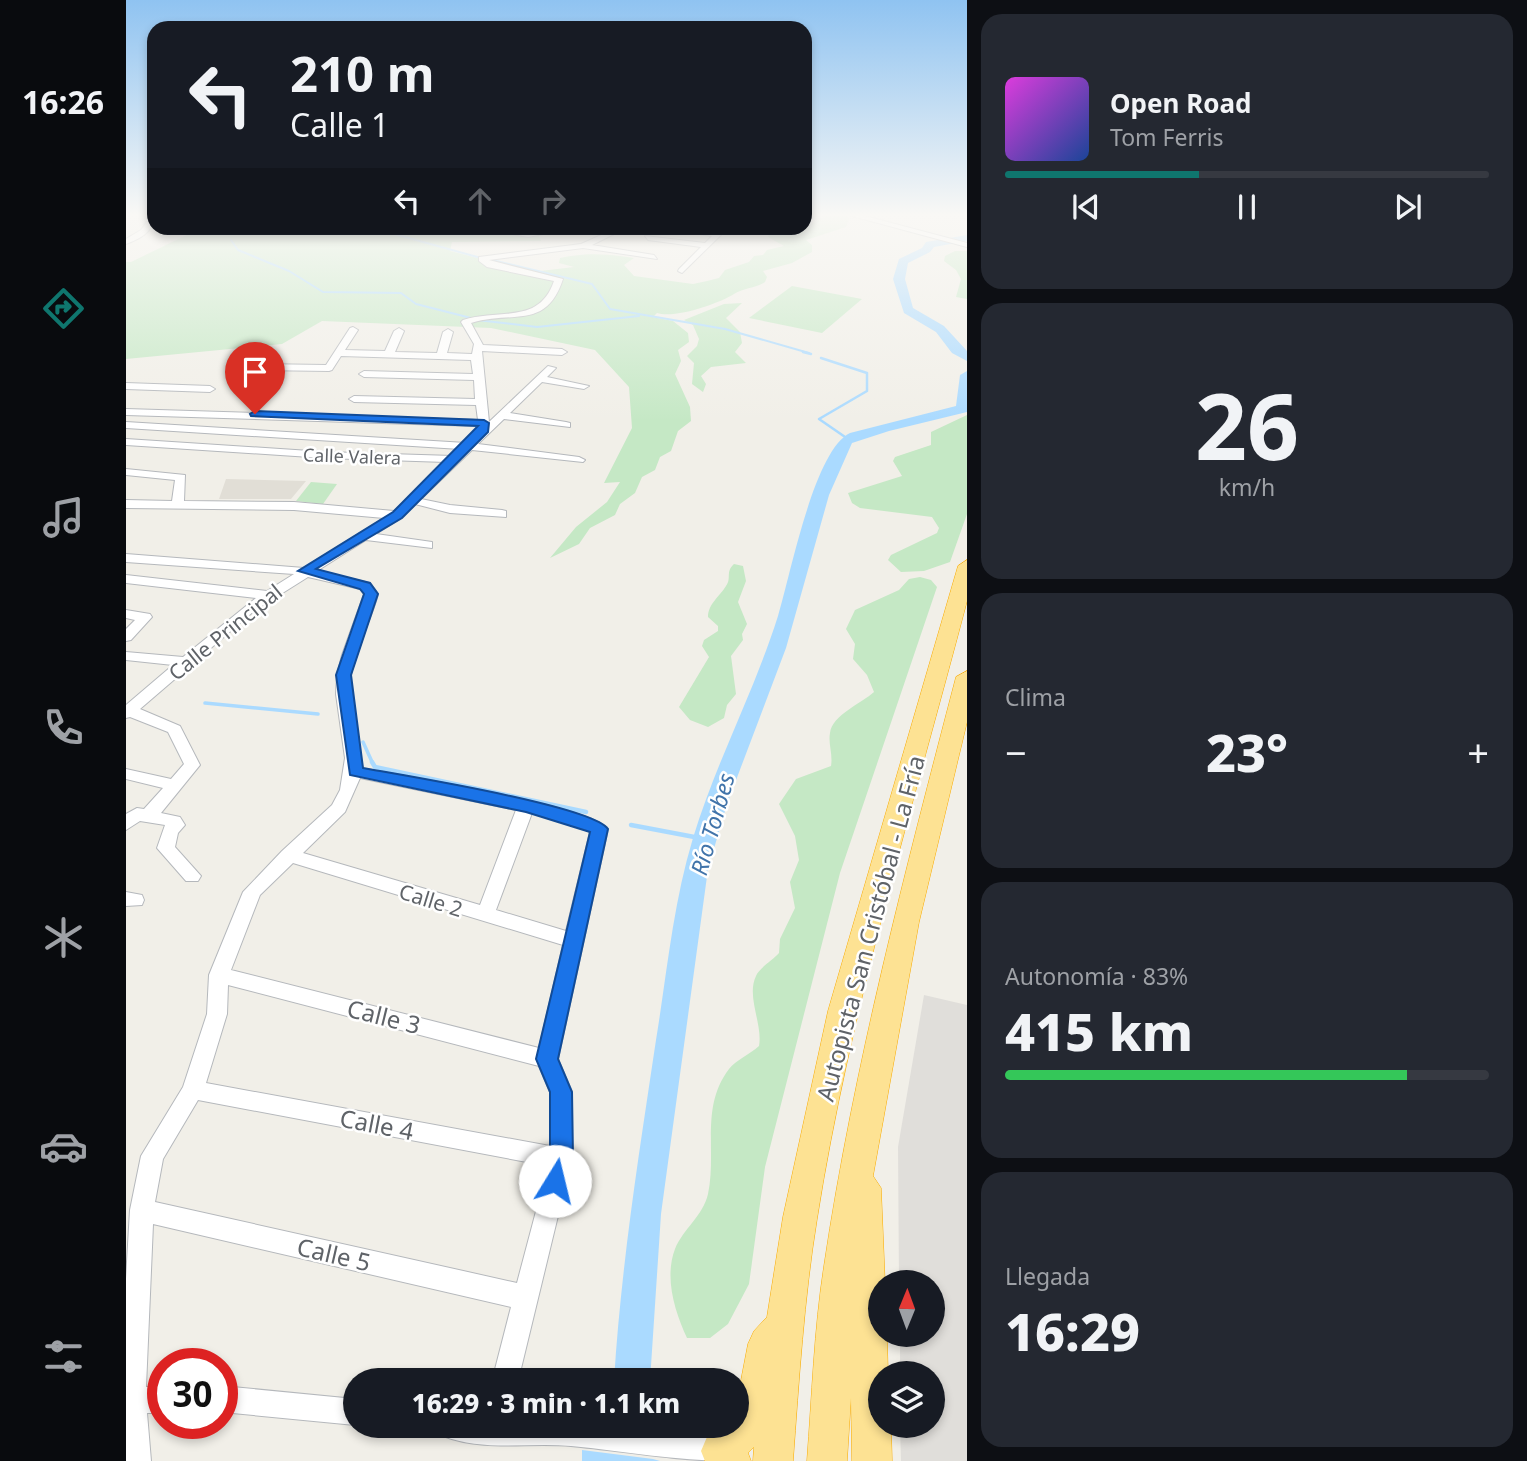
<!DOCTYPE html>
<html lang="es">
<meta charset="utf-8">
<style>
:root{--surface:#171b24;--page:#242831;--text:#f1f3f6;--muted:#9ea1a6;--line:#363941;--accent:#0f766e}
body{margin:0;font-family:"Noto Sans",sans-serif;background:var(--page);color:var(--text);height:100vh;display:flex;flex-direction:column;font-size:26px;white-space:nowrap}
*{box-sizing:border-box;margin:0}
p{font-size:23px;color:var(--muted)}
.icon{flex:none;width:38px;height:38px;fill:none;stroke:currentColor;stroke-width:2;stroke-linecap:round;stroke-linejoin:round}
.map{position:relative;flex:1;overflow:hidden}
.sheet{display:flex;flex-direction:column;gap:14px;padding:14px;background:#0d0f14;width:560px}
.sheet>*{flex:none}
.top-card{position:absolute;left:21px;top:21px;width:665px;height:214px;border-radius:21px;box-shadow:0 4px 10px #0003;background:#171b24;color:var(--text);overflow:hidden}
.needle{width:46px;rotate:1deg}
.controls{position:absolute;left:742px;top:1270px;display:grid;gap:14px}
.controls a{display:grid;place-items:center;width:77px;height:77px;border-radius:50%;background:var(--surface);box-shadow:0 4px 10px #0003;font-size:35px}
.speed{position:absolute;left:21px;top:1348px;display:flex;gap:14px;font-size:35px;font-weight:700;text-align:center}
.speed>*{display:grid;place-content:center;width:91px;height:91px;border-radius:50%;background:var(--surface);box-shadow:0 4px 10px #0003;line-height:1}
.speed .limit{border:10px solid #d22;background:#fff;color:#111}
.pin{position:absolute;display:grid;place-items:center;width:60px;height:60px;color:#fff;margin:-72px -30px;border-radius:50% 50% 50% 0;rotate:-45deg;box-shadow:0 0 7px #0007}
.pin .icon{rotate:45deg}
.me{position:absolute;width:77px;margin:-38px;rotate:9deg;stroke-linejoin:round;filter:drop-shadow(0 0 5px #0008)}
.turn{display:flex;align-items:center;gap:24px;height:147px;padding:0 28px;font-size:32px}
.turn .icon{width:91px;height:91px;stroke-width:2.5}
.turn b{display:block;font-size:49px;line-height:60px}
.lanes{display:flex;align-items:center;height:66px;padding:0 28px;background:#0003;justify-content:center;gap:35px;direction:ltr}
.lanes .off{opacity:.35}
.big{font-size:52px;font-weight:800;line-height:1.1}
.sheet .card{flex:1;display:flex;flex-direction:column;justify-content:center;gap:10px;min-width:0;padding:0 24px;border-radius:21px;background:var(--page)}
.sheet .dial{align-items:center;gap:0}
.dial b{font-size:91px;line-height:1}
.song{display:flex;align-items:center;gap:21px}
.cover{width:84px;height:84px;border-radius:10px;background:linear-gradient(135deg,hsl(300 70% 55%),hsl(220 70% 35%))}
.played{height:7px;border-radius:4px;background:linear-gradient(90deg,var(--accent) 40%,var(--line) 40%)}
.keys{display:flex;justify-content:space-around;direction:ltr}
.heat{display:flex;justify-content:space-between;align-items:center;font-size:38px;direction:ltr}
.charge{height:10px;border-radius:5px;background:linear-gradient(90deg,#34c759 83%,var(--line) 0)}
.trip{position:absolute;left:217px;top:1368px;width:406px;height:70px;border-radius:35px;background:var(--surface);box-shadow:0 4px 10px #0003;font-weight:800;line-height:70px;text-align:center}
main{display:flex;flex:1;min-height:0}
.dock{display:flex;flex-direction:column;width:126px;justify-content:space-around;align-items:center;background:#090b0e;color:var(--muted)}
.dock .icon{width:49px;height:49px}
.dock .on{color:var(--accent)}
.dock b{font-size:32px;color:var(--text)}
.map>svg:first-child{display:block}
.industrial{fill:#e0deda}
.education{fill:#e1ded6}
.green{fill:#c5e8c5}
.water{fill:#aadaff}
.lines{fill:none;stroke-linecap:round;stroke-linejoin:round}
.stream-far3{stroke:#aadaff;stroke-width:2}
.stream-far2{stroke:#aadaff;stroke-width:2.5}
.stream-far1{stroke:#aadaff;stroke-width:3.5}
.stream{stroke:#aadaff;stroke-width:4.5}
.river{fill:#aadaff;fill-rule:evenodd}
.minor-casing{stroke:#b5b8bc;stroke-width:2}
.highway-casing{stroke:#f9ab00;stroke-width:1}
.minor{fill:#fff;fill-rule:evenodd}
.highway{fill:#fde293;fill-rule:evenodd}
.route{fill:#1a73e8;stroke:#114b97;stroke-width:2}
.labels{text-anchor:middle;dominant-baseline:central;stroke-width:5;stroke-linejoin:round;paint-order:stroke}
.far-street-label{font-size:18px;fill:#5f6368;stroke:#fff}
.street-label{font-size:21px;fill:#5f6368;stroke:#fff}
.water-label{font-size:23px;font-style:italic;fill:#4174aa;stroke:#fff}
.near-street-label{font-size:24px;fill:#5f6368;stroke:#fff}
</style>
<main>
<nav class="dock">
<b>16:26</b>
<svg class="icon on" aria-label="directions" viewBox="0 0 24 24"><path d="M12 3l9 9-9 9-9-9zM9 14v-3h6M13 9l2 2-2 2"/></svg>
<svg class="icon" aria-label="music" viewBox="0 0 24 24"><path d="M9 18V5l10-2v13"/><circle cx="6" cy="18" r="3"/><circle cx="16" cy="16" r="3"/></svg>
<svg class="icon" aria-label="phone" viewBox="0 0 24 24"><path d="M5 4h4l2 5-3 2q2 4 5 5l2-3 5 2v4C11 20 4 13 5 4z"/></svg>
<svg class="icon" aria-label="climate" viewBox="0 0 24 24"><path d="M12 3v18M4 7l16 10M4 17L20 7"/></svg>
<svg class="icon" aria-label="car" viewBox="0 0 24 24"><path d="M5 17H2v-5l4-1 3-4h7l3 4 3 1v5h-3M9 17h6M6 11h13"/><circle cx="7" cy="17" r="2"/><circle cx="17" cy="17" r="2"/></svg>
<svg class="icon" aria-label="filters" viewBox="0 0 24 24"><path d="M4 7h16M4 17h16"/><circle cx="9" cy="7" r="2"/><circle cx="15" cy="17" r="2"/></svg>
</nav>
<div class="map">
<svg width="841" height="1461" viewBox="0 0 841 1461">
<rect width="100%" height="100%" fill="#f1efe8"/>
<polygon class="industrial" points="798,995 841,1005 841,1461 775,1461 774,1426 807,1426 807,1374 774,1374 774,1335 807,1335 807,1283 773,1283 772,1147"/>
<polygon class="education" points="100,479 180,481 165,499 93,499"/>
<g class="green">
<path d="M 699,216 L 722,216 L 723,220 L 720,227 L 680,240 L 686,245 L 686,252 L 666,263 L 637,271 L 641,277 L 639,282 C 630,288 616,288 608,294 C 594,303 549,319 531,313 L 527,317 L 547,321 L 562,333 L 563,342 L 552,350 L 555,361 L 549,374 L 564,407 L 565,421 L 552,431 L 545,451 L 534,457 L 529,470 L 516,477 L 509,493 L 494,504 L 489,515 L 464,528 L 453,544 L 424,558 L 450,527 L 481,502 L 494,482 L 478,483 L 506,428 L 503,387 L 469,350 L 365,328 L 196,321 L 156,344 L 0,359 L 0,262 L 5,262 L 75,228 L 359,228 L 412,233 L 415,241 L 326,242 L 324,251 L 406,272 L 448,267 L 433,263 L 434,258 C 461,252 482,254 508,258 L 498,265 L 508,276 L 567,284 L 581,281 L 593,278 L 599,270 L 623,262 L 628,256 L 637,255 L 641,250 L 658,246 L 642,237 L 644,230 L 671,232 Z"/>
<polygon points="829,251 841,251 841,299 830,297 835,279 830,270 818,261 819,256"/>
<polygon points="666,286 736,299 696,333 623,318"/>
<polygon points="616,303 600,318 614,332 616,343 609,352 620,363 585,367 575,376 580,384 577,392 566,384 568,363 561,356 571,346 573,339 567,325 558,320 598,304"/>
<polygon points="841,415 841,514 824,562 798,571 775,572 762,560 765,555 811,533 813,528 806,517 734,508 726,503 722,493 776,476 767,461 769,457 805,445 805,432"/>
<polygon points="185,482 211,484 197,504 170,501"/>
<path d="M 608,564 L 617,566 L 620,581 L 612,602 L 621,624 L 616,634 L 617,640 L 605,656 L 610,694 L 601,705 L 598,718 L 582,727 L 564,720 L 553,707 L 583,657 L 576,646 L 578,640 L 592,631 L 592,626 L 582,617 C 582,604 594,596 600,586 C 606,578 599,572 608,564 Z"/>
<path d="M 794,577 L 805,580 L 811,587 L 714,873 L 639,1167 L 623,1284 L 602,1324 L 584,1338 L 561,1338 C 549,1312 538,1278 549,1249 C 557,1229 577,1216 582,1194 C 591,1151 574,1107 603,1069 C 610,1060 624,1054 633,1046 C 637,1024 620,997 630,976 C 633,968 647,960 653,953 L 654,939 L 669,908 L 664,882 L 673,860 L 669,836 L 653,804 L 670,779 L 705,766 C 707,754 702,744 704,733 C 706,715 736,703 748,692 L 741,675 L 727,659 L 729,644 L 720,629 L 729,610 L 773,590 L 783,579 Z"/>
</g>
<polygon class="water" points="456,1450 527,1459 534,1461 456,1461"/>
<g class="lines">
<g class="stream-far3">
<polyline points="258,228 261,232 355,258"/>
<polyline points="105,240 112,250 163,271 197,292 275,293 290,304 345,318"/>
<polyline points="362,259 466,284 484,309 599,329 683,353"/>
<polyline points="351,320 411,327 513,316"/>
</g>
<g class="stream-far2">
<polyline points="677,352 685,354"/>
<polyline points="695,358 741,373 741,391 693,419 722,439"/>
</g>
<g class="stream-far1">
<polyline points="79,703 192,714"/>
<polyline points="237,742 247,764"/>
</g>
<g class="stream">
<polyline points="246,762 249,767 460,812"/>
<polyline points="505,825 579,839"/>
</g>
<g class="river">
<polygon points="841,235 841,241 808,247 804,252 782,263 779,279 787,308 818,326 841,351 841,361 826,353 810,332 778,313 767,279 773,259 796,248 800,242"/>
<path d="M 841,371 L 841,412 L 763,431 L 726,443 L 703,495 L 660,648 L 601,804 L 582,869 L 535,1214 L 524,1381 L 488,1381 C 495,1266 513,1154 530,1040 C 541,973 547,904 567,838 C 590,762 628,692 652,616 C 664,577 688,450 724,433 L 830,406 L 834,375 Z"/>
</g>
<defs>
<g id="minor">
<path d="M 25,216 L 28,216 C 28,232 13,239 0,244 L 0,239 L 15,230 Z"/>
<polygon points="726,216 739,216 841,243 841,247"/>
<polygon points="354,228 402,233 433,228 447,228 402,237"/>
<path d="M 491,228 L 500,228 L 466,245 L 528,255 L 531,259 L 457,248 L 363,260 L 437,279 C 420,331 386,310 345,323 L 357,345 L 436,349 L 441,352 L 436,355 L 356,351 L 363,422 L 422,366 L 430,368 L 421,377 L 463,386 L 458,389 L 416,382 L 384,413 L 440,422 L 444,423 L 444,427 L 378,419 L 352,444 L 453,457 L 459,460 L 457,462 L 346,450 L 295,499 L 324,505 L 376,510 L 380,511 L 380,517 L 324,513 L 289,504 L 275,518 L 250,534 L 306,542 L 306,548 L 240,540 L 191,571 L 244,583 L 252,594 C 245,622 228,648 225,676 C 223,708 236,737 235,768 C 273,775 466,806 482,829 L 432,1059 L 446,1092 L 446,1158 L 392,1381 L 366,1381 L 385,1307 L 27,1224 L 20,1387 L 37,1387 L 37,1413 L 21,1413 L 25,1461 L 0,1461 L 0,1279 L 4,1210 L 15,1156 L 57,1087 L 81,1014 L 83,975 L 117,892 L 156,851 L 206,805 L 214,790 L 219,758 L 210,694 L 211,676 L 216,655 L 238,594 L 234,589 L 182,577 L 128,611 L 14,709 L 54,726 L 74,765 L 35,813 L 54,817 L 59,825 L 52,833 L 49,847 L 75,876 L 72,881 L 60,881 L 31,848 L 39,825 L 14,821 L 0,830 L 0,814 L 11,808 L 18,809 L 37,788 L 0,779 L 0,769 L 45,779 L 58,764 L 42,732 L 4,717 L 0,718 L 0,705 L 47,665 L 0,660 L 0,652 L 57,657 L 130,598 L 0,583 L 0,575 L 141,591 L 168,574 L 0,562 L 0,554 L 178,568 L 258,518 L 168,510 L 0,508 L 0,500 L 46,501 L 49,480 L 0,475 L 0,469 L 59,475 L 58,501 L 168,502 L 268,511 L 320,462 L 199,458 L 0,445 L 0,439 L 199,452 L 327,456 L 334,449 L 0,428 L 0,422 L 340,443 L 353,430 L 352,426 L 0,415 L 0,409 L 352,420 L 350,405 L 228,402 L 223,399 L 228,396 L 349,399 L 348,380 L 238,377 L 233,374 L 238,371 L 347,374 L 345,360 L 215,356 L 206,370 L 203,371 L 132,370 L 127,367 L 132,364 L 200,365 L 224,328 L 227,327 L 232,330 L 219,350 L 259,351 L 268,331 L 273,328 L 278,331 L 269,352 L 311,353 L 317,332 L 322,329 L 327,332 L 321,353 L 346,354 L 348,344 L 335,322 L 337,320 C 374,308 413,325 428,281 L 361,267 L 353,261 L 353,257 L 455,244 ZM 234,778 L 390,810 L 354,905 L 177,853 L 219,812 ZM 406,813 L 450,825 L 464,832 L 440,931 L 370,910 ZM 167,863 L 437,945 L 413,1048 L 105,970 L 134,895 ZM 102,985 L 413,1066 L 424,1092 L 424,1146 L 80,1083 L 101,1014 ZM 72,1100 L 422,1166 L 391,1283 L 29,1202 L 37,1159 Z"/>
<polygon points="537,228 590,232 594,228 602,228 556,273 552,271 553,269 575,247 522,240 519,236 579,243 586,236"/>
<polygon points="0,383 84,386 89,389 84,392 0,389"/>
<polygon points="0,610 24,614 26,617 5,640 0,641 0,629 9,620 0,618"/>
<polygon points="0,892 16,895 18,900 16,905 0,906"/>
<polygon points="96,1386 229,1399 229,1425 96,1412"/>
<path d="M 314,1426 L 506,1426 L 595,1437 L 605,1441 L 609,1451 L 604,1461 C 550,1461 498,1451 445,1446 C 402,1442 358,1452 317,1436 Z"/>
</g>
<g id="highway">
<path d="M 841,560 L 841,601 C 787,806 724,1010 691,1219 C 678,1299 673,1380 667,1461 L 627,1461 L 628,1447 L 622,1453 L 625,1461 L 579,1461 L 575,1451 L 581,1437 L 593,1426 L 611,1426 L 611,1401 L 622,1344 L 628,1331 L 641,1317 L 657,1217 L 702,1011 L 832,566 Z"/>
<path d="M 841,671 L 841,722 L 793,922 L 747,1176 L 755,1188 L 759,1283 L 754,1283 L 754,1335 L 761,1335 L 762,1374 L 754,1374 L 754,1426 L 765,1426 L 766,1461 L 726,1461 L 725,1398 L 721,1461 L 681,1461 C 686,1396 688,1330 698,1266 C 728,1066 779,872 830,677 Z"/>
</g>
</defs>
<use href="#minor" class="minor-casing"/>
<use href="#highway" class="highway-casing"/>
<use href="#minor" class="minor"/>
<use href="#highway" class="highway"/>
</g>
<linearGradient id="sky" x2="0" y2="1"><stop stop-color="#8fc3f1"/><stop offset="0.51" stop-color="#f9f8f5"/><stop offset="1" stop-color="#f9f8f5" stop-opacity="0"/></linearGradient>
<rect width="841" height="421" fill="url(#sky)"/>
<path class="route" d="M 129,411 L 358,420 L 363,423 L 362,432 L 276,518 L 190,569 L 244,583 L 252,594 L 225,675 L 237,768 C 275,775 467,806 482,829 L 432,1059 L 446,1092 L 447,1158 L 438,1189 L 429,1192 L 421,1189 L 418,1181 L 424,1158 L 424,1092 L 410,1059 L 464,832 L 400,812 L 224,775 L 210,675 L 238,594 L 234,589 L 172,571 L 267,512 L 352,426 L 125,416 L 124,414 Z"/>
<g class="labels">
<g class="far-street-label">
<text transform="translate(226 456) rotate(2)">Calle Valera</text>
</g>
<g class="street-label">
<text transform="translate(99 632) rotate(-39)">Calle Principal</text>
<text transform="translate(305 900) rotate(17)">Calle 2</text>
</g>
<g class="water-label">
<text transform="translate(586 824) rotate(-74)">Río Torbes</text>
</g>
<g class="near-street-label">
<text transform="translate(744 928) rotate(-75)">Autopista San Cristóbal - La Fría</text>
<text transform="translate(258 1016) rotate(14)">Calle 3</text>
<text transform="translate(251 1124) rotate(11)">Calle 4</text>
<text transform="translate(208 1254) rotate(13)">Calle 5</text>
</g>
</g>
</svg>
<div class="controls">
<a><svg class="needle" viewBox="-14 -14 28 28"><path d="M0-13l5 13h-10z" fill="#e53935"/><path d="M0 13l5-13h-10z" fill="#9ea1a6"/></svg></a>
<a><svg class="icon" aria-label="layers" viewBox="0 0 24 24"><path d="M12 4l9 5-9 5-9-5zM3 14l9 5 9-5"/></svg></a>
</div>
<div class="speed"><div class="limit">30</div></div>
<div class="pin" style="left:129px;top:414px;background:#d93025"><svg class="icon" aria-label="arrive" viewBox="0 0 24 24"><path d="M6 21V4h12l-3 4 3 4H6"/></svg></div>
<svg class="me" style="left:429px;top:1181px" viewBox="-20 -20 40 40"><circle r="19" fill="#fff"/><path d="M0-13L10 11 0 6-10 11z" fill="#1a73e8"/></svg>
<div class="trip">16:29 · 3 min · 1.1 km</div>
<div class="top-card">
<div class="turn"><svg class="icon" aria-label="left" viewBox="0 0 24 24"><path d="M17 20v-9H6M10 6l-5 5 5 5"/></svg><div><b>210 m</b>Calle 1</div></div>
<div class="lanes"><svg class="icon" aria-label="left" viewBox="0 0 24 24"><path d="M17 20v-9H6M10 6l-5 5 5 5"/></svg><svg class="icon off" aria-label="ahead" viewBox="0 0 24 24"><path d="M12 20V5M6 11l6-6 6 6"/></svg><svg class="icon off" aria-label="right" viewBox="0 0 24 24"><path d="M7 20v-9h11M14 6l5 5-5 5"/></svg></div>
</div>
</div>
<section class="sheet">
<div class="card">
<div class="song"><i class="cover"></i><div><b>Open Road</b><p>Tom Ferris</p></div></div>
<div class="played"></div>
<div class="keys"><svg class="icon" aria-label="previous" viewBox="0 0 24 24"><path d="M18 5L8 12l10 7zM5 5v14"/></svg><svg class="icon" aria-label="pause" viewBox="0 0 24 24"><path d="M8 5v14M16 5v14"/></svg><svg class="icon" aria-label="next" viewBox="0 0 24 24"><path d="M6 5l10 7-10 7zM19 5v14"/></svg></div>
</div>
<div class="card dial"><b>26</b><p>km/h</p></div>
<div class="card"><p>Clima</p>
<div class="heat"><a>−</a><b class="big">23°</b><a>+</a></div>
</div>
<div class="card"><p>Autonomía · 83%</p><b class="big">415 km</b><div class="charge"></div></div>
<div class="card"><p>Llegada</p><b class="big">16:29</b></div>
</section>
</main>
